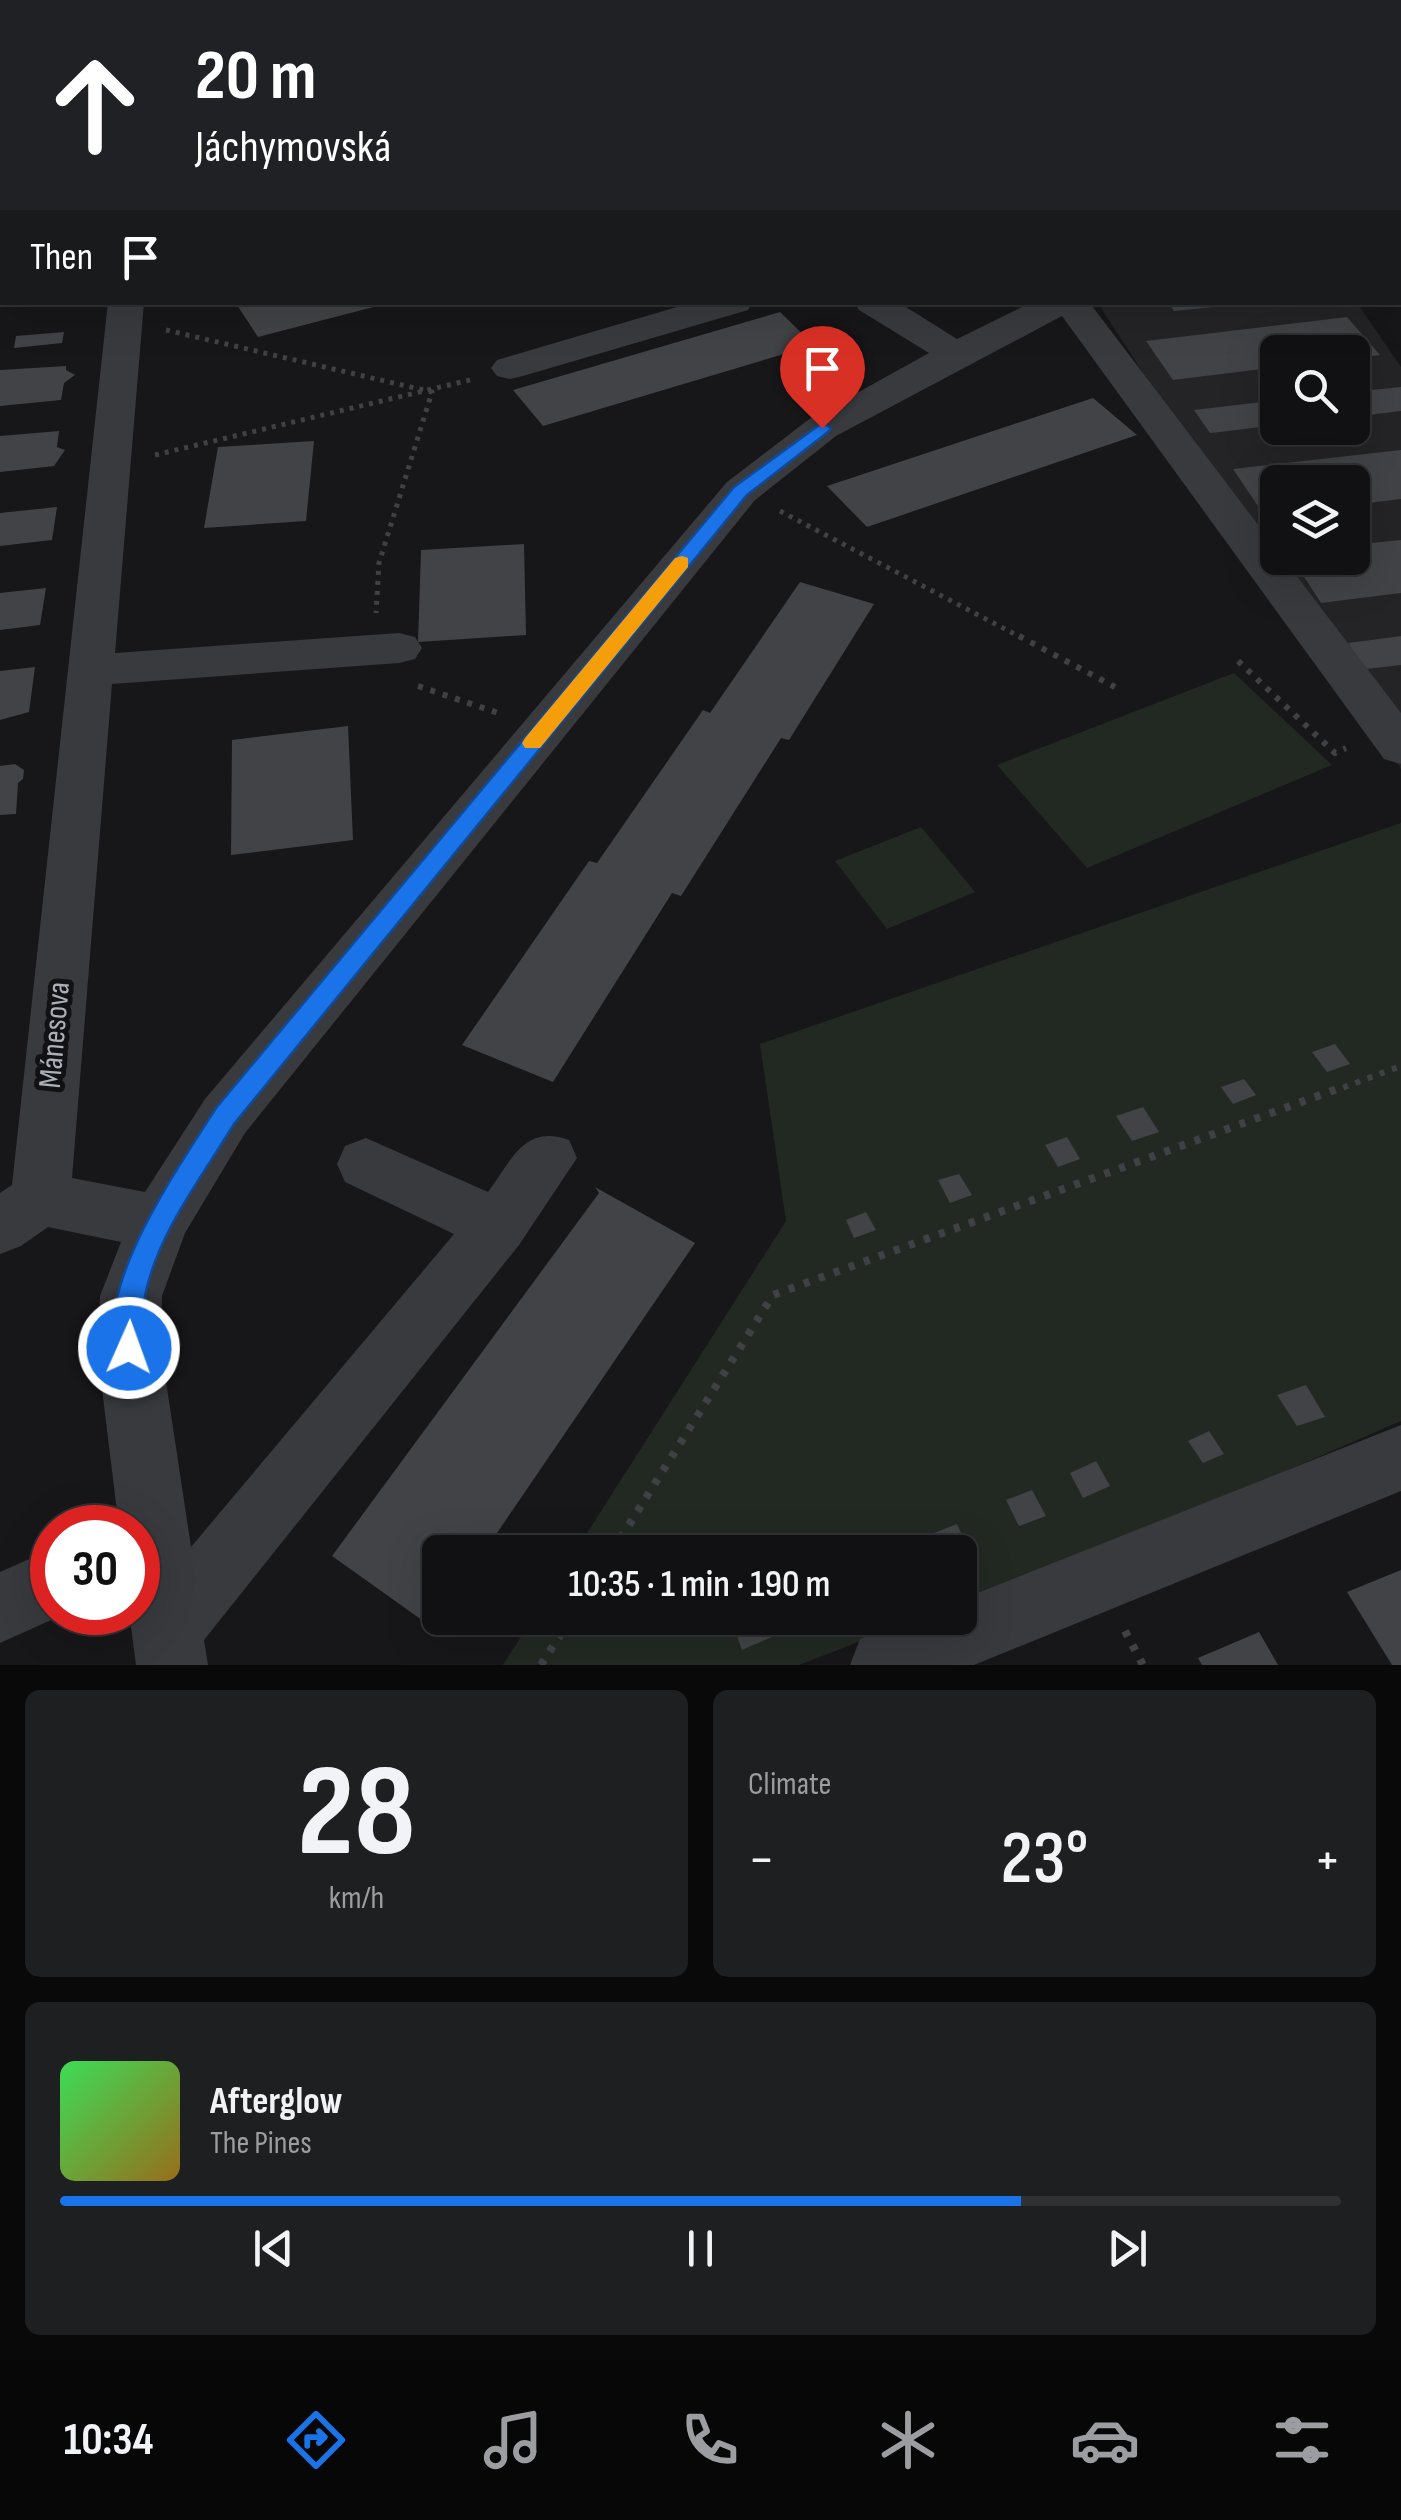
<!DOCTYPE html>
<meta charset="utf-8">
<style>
:root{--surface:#111113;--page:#1e1f21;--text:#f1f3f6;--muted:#9c9da0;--line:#303133;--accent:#1a73e8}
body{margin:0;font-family:"Sofia Sans Condensed",sans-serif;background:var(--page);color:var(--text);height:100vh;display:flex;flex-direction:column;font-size:38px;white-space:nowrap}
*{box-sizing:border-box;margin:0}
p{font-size:32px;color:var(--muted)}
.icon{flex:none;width:55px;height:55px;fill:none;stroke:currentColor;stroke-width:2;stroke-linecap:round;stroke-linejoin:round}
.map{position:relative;height:1665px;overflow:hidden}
.drawer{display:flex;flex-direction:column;gap:25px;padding:25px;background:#09090a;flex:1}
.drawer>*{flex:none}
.hud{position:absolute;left:0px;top:0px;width:1402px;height:305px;box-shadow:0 10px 40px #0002,0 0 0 2px var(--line);background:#202124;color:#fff;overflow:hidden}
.controls{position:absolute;left:1260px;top:335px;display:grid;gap:20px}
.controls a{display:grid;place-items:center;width:110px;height:110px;border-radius:15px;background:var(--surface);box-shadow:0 10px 40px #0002,0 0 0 2px var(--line);font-size:50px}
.speed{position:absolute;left:30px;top:1505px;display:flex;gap:20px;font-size:50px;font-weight:700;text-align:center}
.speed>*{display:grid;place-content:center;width:130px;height:130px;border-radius:50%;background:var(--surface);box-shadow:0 10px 40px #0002,0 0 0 2px var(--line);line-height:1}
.speed .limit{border:15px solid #d22;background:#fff;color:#111}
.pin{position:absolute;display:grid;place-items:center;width:85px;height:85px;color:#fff;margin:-102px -42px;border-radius:50% 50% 50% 0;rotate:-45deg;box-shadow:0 0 10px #0007}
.pin .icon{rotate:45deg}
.me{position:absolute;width:110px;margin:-55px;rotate:2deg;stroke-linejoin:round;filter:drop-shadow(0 0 8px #0008)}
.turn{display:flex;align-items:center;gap:35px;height:210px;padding:0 30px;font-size:45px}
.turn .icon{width:130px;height:130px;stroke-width:2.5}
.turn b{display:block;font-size:70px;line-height:85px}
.then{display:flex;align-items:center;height:95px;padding:0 30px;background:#0003;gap:20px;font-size:38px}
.big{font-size:75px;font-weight:600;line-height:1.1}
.drawer .widget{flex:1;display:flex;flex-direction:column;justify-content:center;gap:15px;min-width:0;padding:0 35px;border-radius:15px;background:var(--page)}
.drawer .dial{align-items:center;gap:0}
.dial b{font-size:130px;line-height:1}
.song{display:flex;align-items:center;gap:30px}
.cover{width:120px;height:120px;border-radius:15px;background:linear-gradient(135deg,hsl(130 70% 55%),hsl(40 70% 35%))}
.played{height:10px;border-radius:5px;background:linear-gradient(90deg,var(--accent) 75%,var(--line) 75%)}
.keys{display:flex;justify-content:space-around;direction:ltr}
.heat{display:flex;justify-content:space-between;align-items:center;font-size:55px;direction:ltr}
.drawer .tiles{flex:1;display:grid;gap:25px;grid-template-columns:1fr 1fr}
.widget:last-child{grid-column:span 2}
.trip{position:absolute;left:422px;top:1535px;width:555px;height:100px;border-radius:15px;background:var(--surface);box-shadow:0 10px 40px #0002,0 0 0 2px var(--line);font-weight:600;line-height:100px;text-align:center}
.menu{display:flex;height:160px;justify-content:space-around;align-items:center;background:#070708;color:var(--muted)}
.menu .icon{width:70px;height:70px}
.menu .on{color:var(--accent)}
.menu b{font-size:45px;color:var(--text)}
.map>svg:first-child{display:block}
.built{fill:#242426;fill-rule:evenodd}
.green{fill:#222923}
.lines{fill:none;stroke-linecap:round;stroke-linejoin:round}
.stream{fill:#2e363d;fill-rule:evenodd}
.building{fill:#424346}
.path-far3{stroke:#3f4145;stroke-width:4;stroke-dasharray:4 5;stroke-linecap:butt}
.path-far2{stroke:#3f4145;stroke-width:5;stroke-dasharray:4 6;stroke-linecap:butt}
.path-far1{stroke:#3f4145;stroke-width:6;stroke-dasharray:5 8;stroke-linecap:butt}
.path{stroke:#3f4145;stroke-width:8;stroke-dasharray:6 10;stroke-linecap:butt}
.minor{fill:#393a3e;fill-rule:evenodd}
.route{fill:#1a73e8;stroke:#114b97;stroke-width:2.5}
.slow{fill:#f59e0b}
.labels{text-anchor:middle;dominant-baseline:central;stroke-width:10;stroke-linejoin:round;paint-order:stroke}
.street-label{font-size:32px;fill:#abafb8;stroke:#121214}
</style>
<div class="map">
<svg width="1401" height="1665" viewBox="0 0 1401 1665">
<rect width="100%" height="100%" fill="#171719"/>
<path class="built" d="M 1107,302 L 1357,303 L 1401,367 L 1401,769 L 1101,308 ZM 1278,352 L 1352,352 L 1352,428 L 1278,428 ZM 1278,482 L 1352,482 L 1352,558 L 1278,558 Z"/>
<g class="green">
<polygon points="1234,673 1332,765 1087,868 997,765"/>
<polygon points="1401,823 1401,1421 1200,1508 960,1602 960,1552 575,1552 786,1221 760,1044"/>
<polygon points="921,827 975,892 887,929 835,861"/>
<polygon points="533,1618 920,1618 799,1665 503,1665"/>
</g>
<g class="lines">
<g class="stream">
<polygon points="124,0 143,0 139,2 122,2"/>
<polygon points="934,0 957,0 953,2 932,2"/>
<polygon points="0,14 2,15 2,19 0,20"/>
<polygon points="2,76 2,82 0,83 0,77"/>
</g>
</g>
<g class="building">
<polygon points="246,302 384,302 385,304 258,337 237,305"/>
<polygon points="1168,302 1233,302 1233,305 1174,311"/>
<polygon points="780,312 814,345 543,426 513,390"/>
<polygon points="1347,317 1380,355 1352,358 1352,352 1278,352 1278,367 1173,380 1146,341"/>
<polygon points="64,332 62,343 14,348 16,336"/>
<polygon points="66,366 66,370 75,375 64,383 61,400 0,406 0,370"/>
<polygon points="1401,387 1401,411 1352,417 1352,392"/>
<polygon points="1093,398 1137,435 867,527 827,486"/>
<polygon points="1278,400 1277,425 1228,431 1210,433 1194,410"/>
<polygon points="59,431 57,447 65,450 54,466 0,472 0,436"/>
<polygon points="314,441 306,521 204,528 218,447"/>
<polygon points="1401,450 1401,499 1352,505 1352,482 1278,482 1278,513 1264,515 1233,469"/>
<polygon points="57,507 52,540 0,546 0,513"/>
<polygon points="1401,540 1401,593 1321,603 1292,558 1352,558 1352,545"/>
<polygon points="524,544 526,635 418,642 421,550"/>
<polygon points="800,582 874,604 789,740 781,738 681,896 672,893 553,1082 462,1045 589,861 597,863 703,710 710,713"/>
<polygon points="46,588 40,625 0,630 0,593"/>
<polygon points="1401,636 1401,665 1366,669 1348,643"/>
<polygon points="35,667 29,712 0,720 0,671"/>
<polygon points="348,726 353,840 231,855 232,740"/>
<polygon points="15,764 24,770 23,779 18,783 16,814 0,815 0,766"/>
<polygon points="1335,1044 1350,1064 1327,1072 1312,1052"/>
<polygon points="1244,1079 1256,1095 1233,1104 1221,1087"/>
<polygon points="1143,1107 1159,1132 1132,1141 1116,1116"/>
<polygon points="1067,1137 1080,1159 1058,1167 1045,1145"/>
<polygon points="959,1174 972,1195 950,1203 938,1180"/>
<polygon points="595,1187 695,1243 484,1552 440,1552 440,1617 436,1630 332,1556 599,1193"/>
<polygon points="866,1212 876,1230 854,1238 846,1220"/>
<polygon points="1306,1385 1325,1417 1297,1426 1277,1395"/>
<polygon points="1209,1431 1224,1454 1203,1463 1188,1441"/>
<polygon points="1096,1461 1110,1486 1083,1498 1070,1473"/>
<polygon points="1032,1490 1046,1516 1019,1526 1006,1500"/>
<polygon points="957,1524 970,1553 960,1557 960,1552 937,1552 929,1535"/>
<polygon points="1401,1570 1401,1665 1392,1665 1347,1592"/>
<polygon points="738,1618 764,1618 772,1637 742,1650 731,1620"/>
<polygon points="1259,1632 1278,1665 1202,1665 1198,1658"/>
</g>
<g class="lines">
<polyline class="path-far3" points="866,2 873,0"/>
<g class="path-far2">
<polyline points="166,330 432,392 379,563 376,613"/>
<polyline points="155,455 474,379"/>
<polyline points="780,511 1024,639"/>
</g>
<g class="path-far1">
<polyline points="1019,636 1115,687"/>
<polyline points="1238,661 1335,753 1346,748"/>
<polyline points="418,686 501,714"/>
<polyline points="1331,1092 1401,1066"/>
</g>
<g class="path">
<polyline points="612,1552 773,1295 1337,1089"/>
<polyline points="1125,1631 1143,1665"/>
<polyline points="541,1665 571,1618"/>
</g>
<g class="minor">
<rect x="556" y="0" width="28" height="2"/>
<polygon points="1136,0 1164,0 1165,2 1137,2"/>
<rect x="1400" y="52" width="1" height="18"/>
<rect x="0" y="111" width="2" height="18"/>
<path d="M 108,302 L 144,302 L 115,653 L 399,633 L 415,637 L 422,648 L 415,659 L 399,663 L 112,684 L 72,1178 L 145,1192 L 205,1099 L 727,482 L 808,420 L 929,353 L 859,310 L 854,302 L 898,302 L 957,339 L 1032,302 L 1089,302 L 1278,551 L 1278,558 L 1283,558 L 1401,713 L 1401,764 L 1384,759 L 1062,316 L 836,436 L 755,500 L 245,1133 L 185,1233 L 162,1296 L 161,1348 L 191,1547 L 454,1234 L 345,1182 L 337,1164 L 345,1146 L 366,1138 L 488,1192 C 512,1160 524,1124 569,1140 L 577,1158 L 519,1245 L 204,1640 L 208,1665 L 136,1665 L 129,1612 L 138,1612 L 138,1528 L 119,1528 L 97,1348 L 100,1296 L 121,1242 L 48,1227 L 21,1246 L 0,1254 L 0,1193 L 12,1185 Z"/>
<polygon points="694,302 753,302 748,310 523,376 510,379 497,376 491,368 497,360"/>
<polygon points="1401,1425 1401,1491 974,1665 850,1665 860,1639 915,1618 960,1618 960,1600"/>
<polygon points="52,1549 52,1612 69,1612 0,1643 0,1572"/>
</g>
</g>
<path class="route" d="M 822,423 L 831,428 L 828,432 L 747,495 L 234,1124 C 202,1177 157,1234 145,1296 C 141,1317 148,1338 139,1357 L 129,1361 L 119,1357 C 90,1291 181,1164 216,1108 L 734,487 Z"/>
<polygon class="slow" points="682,556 688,558 688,567 540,748 525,748 522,743 525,738 675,558"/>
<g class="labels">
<g class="street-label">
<text transform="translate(55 1035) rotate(-85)">Mánesova</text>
</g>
</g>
</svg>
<div class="controls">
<a><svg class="icon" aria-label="search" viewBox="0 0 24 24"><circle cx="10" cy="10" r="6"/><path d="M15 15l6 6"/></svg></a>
<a><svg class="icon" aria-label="layers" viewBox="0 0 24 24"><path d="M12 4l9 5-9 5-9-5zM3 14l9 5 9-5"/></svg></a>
</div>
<div class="speed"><div class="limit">30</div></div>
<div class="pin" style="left:822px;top:428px;background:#d93025"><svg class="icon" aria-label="arrive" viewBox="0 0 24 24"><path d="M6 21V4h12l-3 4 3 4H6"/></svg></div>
<svg class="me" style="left:129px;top:1348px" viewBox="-20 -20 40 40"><circle r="17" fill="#1a73e8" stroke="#fff" stroke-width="3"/><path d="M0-11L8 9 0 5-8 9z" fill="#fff"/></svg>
<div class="trip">10:35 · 1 min · 190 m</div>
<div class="hud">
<div class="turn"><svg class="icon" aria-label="ahead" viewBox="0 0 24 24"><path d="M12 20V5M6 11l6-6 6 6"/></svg><div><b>20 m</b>Jáchymovská</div></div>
<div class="then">Then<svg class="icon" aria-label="arrive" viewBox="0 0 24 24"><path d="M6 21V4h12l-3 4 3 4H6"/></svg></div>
</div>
</div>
<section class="drawer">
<div class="tiles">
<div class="widget dial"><b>28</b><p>km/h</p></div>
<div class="widget"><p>Climate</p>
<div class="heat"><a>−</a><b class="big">23°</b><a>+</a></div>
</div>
<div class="widget">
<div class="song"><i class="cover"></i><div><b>Afterglow</b><p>The Pines</p></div></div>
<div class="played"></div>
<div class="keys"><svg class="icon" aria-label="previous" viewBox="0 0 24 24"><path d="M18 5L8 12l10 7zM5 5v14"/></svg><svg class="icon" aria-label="pause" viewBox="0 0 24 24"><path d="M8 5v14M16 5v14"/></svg><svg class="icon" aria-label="next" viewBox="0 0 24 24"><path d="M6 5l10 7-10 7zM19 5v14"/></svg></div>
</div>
</div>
</section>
<nav class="menu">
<b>10:34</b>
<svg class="icon on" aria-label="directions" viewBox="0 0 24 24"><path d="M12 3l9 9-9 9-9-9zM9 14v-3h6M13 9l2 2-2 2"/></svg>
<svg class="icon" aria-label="music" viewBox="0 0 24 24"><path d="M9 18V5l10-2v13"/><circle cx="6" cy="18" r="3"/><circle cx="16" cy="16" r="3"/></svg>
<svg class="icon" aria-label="phone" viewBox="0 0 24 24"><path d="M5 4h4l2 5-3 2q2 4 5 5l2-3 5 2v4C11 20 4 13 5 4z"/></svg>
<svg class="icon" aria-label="climate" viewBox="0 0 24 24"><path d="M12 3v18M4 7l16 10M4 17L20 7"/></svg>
<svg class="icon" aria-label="car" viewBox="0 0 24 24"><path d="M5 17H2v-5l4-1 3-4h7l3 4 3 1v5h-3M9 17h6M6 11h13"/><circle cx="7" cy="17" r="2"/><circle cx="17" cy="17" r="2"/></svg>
<svg class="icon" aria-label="filters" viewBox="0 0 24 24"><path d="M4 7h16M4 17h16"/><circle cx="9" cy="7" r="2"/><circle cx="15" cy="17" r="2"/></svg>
</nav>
